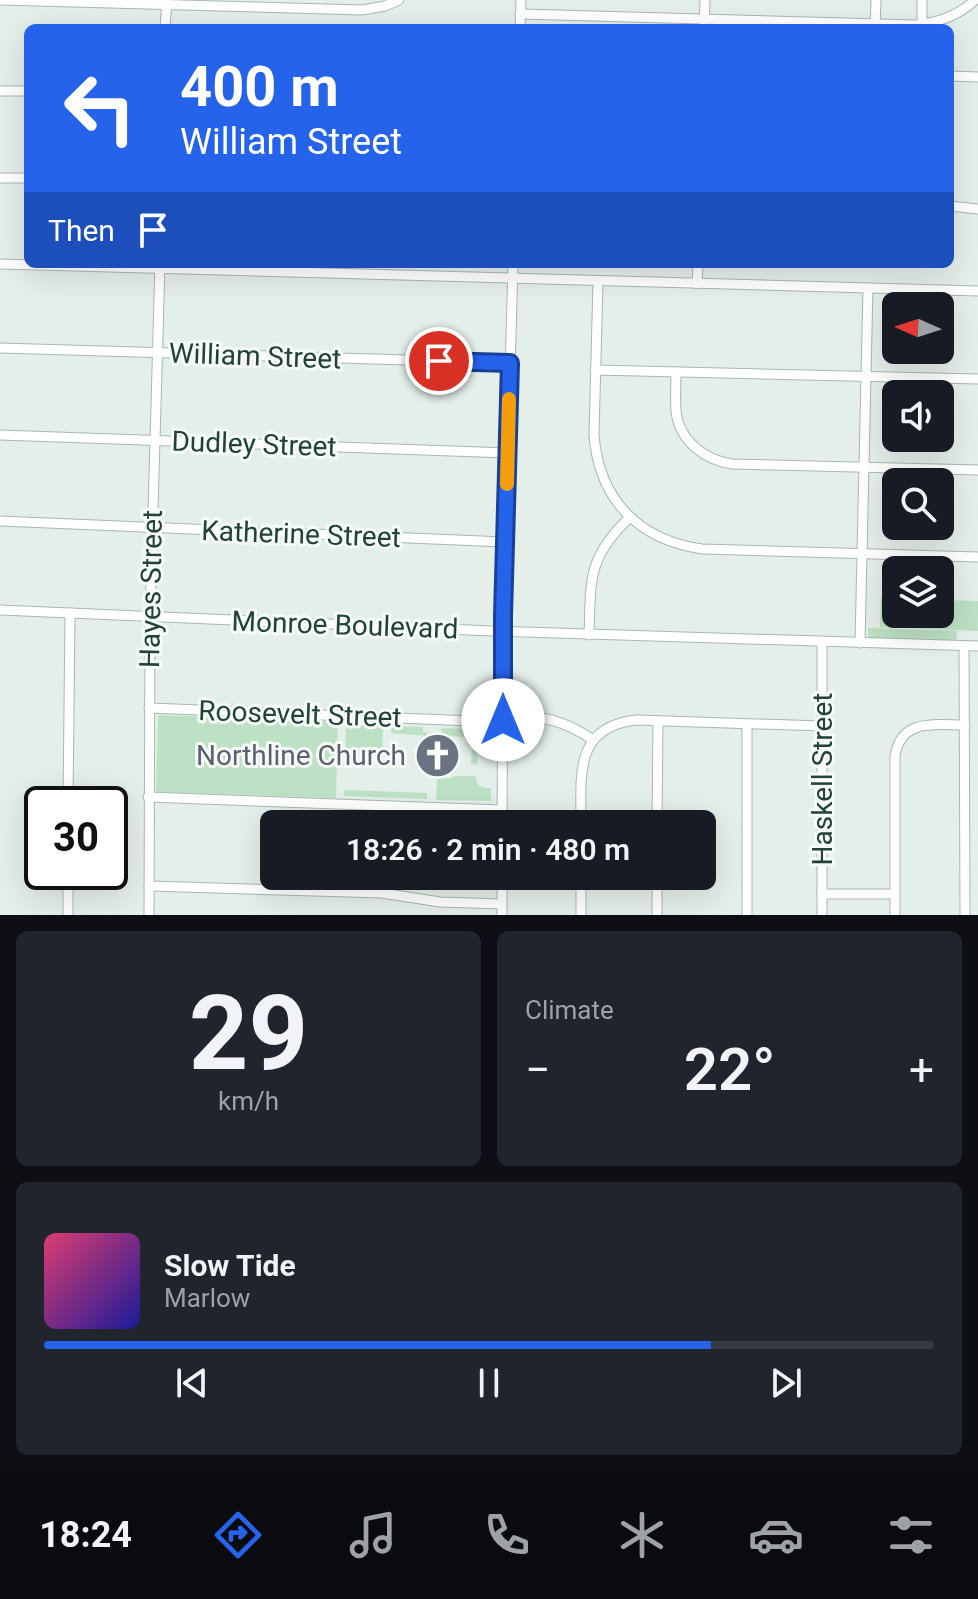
<!DOCTYPE html>
<meta charset="utf-8">
<style>
:root{--surface:#171b24;--page:#20242c;--text:#f1f3f6;--muted:#9ea1a6;--line:#363941;--accent:#2563eb}
body{margin:0;font-family:Roboto,sans-serif;background:var(--page);color:var(--text);height:100vh;display:flex;flex-direction:column;font-size:30px;white-space:nowrap}
*{box-sizing:border-box;margin:0}
p{font-size:26px;color:var(--muted)}
.icon{flex:none;width:44px;height:44px;fill:none;stroke:currentColor;stroke-width:2;stroke-linecap:round;stroke-linejoin:round}
.map{position:relative;height:915px;overflow:hidden}
.drawer{display:flex;flex-direction:column;gap:16px;padding:16px;background:#0d0f14;flex:1}
.drawer>*{flex:none}
.guide{position:absolute;left:24px;top:24px;width:930px;height:244px;border-radius:12px;box-shadow:0 8px 32px #0002;background:#2563eb;color:#fff;overflow:hidden}
.needle{width:52px;rotate:273deg}
.fabs{position:absolute;left:882px;top:292px;display:grid;gap:16px}
.fabs a{display:grid;place-items:center;width:72px;height:72px;border-radius:12px;background:var(--surface);box-shadow:0 8px 32px #0002;font-size:40px}
.speed{position:absolute;left:24px;top:786px;display:flex;gap:16px;font-size:40px;font-weight:700;text-align:center}
.speed>*{display:grid;place-content:center;width:104px;height:104px;border-radius:50%;background:var(--surface);box-shadow:0 8px 32px #0002;line-height:1}
.speed .limit{border:4px solid #111;border-radius:12px;background:#fff;color:#111}
.pin{position:absolute;display:grid;place-items:center;width:68px;height:68px;color:#fff;margin:-34px;border:4px solid #fff;border-radius:50%;box-shadow:0 2px 8px #0007}
.me{position:absolute;width:88px;margin:-44px;rotate:0deg;stroke-linejoin:round;filter:drop-shadow(0 0 6px #0008)}
.turn{display:flex;align-items:center;gap:28px;height:168px;padding:0 24px;font-size:36px}
.turn .icon{width:104px;height:104px;stroke-width:2.5}
.turn b{display:block;font-size:56px;line-height:68px}
.then{display:flex;align-items:center;height:76px;padding:0 24px;background:#0003;gap:16px;font-size:30px}
.big{font-size:60px;font-weight:600;line-height:1.1}
.drawer .card{flex:1;display:flex;flex-direction:column;justify-content:center;gap:12px;min-width:0;padding:0 28px;border-radius:12px;background:var(--page)}
.drawer .dial{align-items:center;gap:0}
.dial b{font-size:104px;line-height:1}
.song{display:flex;align-items:center;gap:24px}
.cover{width:96px;height:96px;border-radius:12px;background:linear-gradient(135deg,hsl(340 70% 55%),hsl(240 70% 35%))}
.played{height:8px;border-radius:4px;background:linear-gradient(90deg,var(--accent) 75%,var(--line) 75%)}
.keys{display:flex;justify-content:space-around;direction:ltr}
.heat{display:flex;justify-content:space-between;align-items:center;font-size:44px;direction:ltr}
.drawer .tiles{flex:1;display:grid;gap:16px;grid-template-columns:1fr 1fr}
.card:last-child{grid-column:span 2}
.trip{position:absolute;left:260px;top:810px;width:456px;height:80px;border-radius:12px;background:var(--surface);box-shadow:0 8px 32px #0002;font-weight:600;line-height:80px;text-align:center}
.tabs{display:flex;height:128px;justify-content:space-around;align-items:center;background:#090b0e;color:var(--muted)}
.tabs .icon{width:56px;height:56px}
.tabs .on{color:var(--accent)}
.tabs b{font-size:36px;color:var(--text)}
.map>svg:first-child{display:block}
.green{fill:#bde1c4}
.lines{fill:none;stroke-linecap:round;stroke-linejoin:round}
.minor-casing{stroke:#a7b8b1;stroke-width:11}
.minor{stroke:#fff;stroke-width:9}
.route-casing{stroke:#184099;stroke-width:20}
.route{stroke:#2563eb;stroke-width:14}
.slow{stroke:#f59e0b;stroke-width:14}
.labels{text-anchor:middle;dominant-baseline:central;stroke-width:6;stroke-linejoin:round;paint-order:stroke}
.street-label{font-size:28px;fill:#224237;stroke:#f6fbf8}
.worship-label{font-size:28px;fill:#5b616d;stroke:#f6fbf8;text-anchor:end}
</style>
<div class="map">
<svg width="978" height="915" viewBox="0 0 978 915">
<rect width="100%" height="100%" fill="#e5efea"/>
<g class="green">
<polygon points="881,598 896,599 896,614 940,614 940,600 978,601 978,631 880,627"/>
<polygon points="868,628 957,631 956,642 868,639"/>
<polygon points="158,715 338,721 336,798 156,792"/>
<polygon points="346,725 383,726 382,756 345,755"/>
<polygon points="473,725 491,726 491,728 479,728 477,765 471,764"/>
<polygon points="392,726 423,727 423,732 427,732 427,736 391,733"/>
<polygon points="441,728 471,729 470,746 467,745 467,737 443,736"/>
<polygon points="454,776 475,776 478,785 484,788 491,788 491,801 436,800 437,779 451,778"/>
<polygon points="344,790 427,793 427,799 344,796"/>
</g>
<g class="lines">
<defs>
<g id="minor">
<polyline points="0,0 362,10 385,6 399,0"/>
<path d="M 520,14 L 915,25 C 939,23 958,16 975,0"/>
<polyline points="165,28 167,0"/>
<polyline points="520,28 521,0"/>
<polyline points="704,28 705,0"/>
<polyline points="875,28 876,0"/>
<polyline points="922,28 922,0"/>
<polyline points="950,76 978,77"/>
<polyline points="0,91 28,91"/>
<polyline points="0,178 28,178"/>
<polyline points="950,206 978,209"/>
<polyline points="0,264 978,291"/>
<path d="M 598,281 L 594,435 C 599,500 639,540 702,549 L 978,557"/>
<polyline points="697,284 698,264"/>
<polyline points="0,348 510,363"/>
<polyline points="595,370 978,379"/>
<path d="M 676,372 C 676,385 675,398 676,411 C 679,440 704,460 732,464 L 978,470"/>
<polyline points="0,435 508,453"/>
<polyline points="0,521 505,542"/>
<polyline points="0,610 492,631 978,646"/>
<path d="M 589,635 C 591,579 587,558 630,517"/>
<polyline points="860,643 868,288"/>
<polyline points="964,646 965,915"/>
<path d="M 149,708 L 497,722 C 532,710 564,720 593,740"/>
<polyline points="148,797 502,810"/>
<polyline points="68,804 70,613"/>
<polyline points="502,824 503,623 513,264"/>
<path d="M 581,824 C 581,775 574,727 636,720 L 822,726"/>
<polyline points="657,824 658,721"/>
<polyline points="149,886 382,893 440,902 502,904"/>
<polyline points="822,894 895,894"/>
<polyline points="68,915 68,872"/>
<polyline points="149,915 150,617 160,264"/>
<polyline points="502,915 502,876"/>
<polyline points="581,915 581,876"/>
<polyline points="657,915 657,876"/>
<polyline points="747,915 747,724"/>
<polyline points="822,915 822,642"/>
<path d="M 895,915 L 895,756 C 901,718 935,725 965,725"/>
</g>
</defs>
<use href="#minor" class="minor-casing"/>
<use href="#minor" class="minor"/>
</g>
<g class="lines">
<defs>
<polyline id="route" points="439,361 510,363 503,616 503,720"/>
</defs>
<use href="#route" class="route-casing"/>
<use href="#route" class="route"/>
<polyline class="slow" points="507,484 509,399"/>
</g>
<defs>
<symbol id="church-disc" viewBox="-11 -11 22 22"><circle r="9.5" fill="#6b7280" stroke="#f6fbf8"/><path d="M-1.2-6h2.4v3.5h3.3v2.4h-3.3V6h-2.4V-.1h-3.3v-2.4h3.3Z" fill="#fff"/></symbol>
</defs>
<g fill-rule="evenodd">
<use href="#church-disc" x="412" y="730" width="51" height="51"/>
</g>
<g class="labels">
<g class="street-label">
<text transform="translate(255 356) rotate(2)">William Street</text>
<text transform="translate(254 444) rotate(2)">Dudley Street</text>
<text transform="translate(301 534) rotate(2)">Katherine Street</text>
<text transform="translate(151 589) rotate(-89)">Hayes Street</text>
<text transform="translate(345 625) rotate(2)">Monroe Boulevard</text>
<text transform="translate(300 714) rotate(2)">Roosevelt Street</text>
<text transform="translate(822 779) rotate(-90)">Haskell Street</text>
</g>
<g class="worship-label">
<text x="406" y="755">Northline Church</text>
</g>
</g>
</svg>
<div class="fabs">
<a><svg class="needle" viewBox="-14 -14 28 28"><path d="M0-13l5 13h-10z" fill="#e53935"/><path d="M0 13l5-13h-10z" fill="#9ea1a6"/></svg></a>
<a><svg class="icon" aria-label="sound" viewBox="0 0 24 24"><path d="M4 9h4l5-4v14l-5-4H4zM17 9q2 3 0 6"/></svg></a>
<a><svg class="icon" aria-label="search" viewBox="0 0 24 24"><circle cx="10" cy="10" r="6"/><path d="M15 15l6 6"/></svg></a>
<a><svg class="icon" aria-label="layers" viewBox="0 0 24 24"><path d="M12 4l9 5-9 5-9-5zM3 14l9 5 9-5"/></svg></a>
</div>
<div class="speed"><div class="limit">30</div></div>
<div class="pin" style="left:439px;top:361px;background:#d93025"><svg class="icon" aria-label="arrive" viewBox="0 0 24 24"><path d="M6 21V4h12l-3 4 3 4H6"/></svg></div>
<svg class="me" style="left:503px;top:720px" viewBox="-20 -20 40 40"><circle r="19" fill="#fff"/><path d="M0-13L10 11 0 6-10 11z" fill="#2563eb"/></svg>
<div class="trip">18:26 · 2 min · 480 m</div>
<div class="guide">
<div class="turn"><svg class="icon" aria-label="left" viewBox="0 0 24 24"><path d="M17 20v-9H6M10 6l-5 5 5 5"/></svg><div><b>400 m</b>William Street</div></div>
<div class="then">Then<svg class="icon" aria-label="arrive" viewBox="0 0 24 24"><path d="M6 21V4h12l-3 4 3 4H6"/></svg></div>
</div>
</div>
<section class="drawer">
<div class="tiles">
<div class="card dial"><b>29</b><p>km/h</p></div>
<div class="card"><p>Climate</p>
<div class="heat"><a>−</a><b class="big">22°</b><a>+</a></div>
</div>
<div class="card">
<div class="song"><i class="cover"></i><div><b>Slow Tide</b><p>Marlow</p></div></div>
<div class="played"></div>
<div class="keys"><svg class="icon" aria-label="previous" viewBox="0 0 24 24"><path d="M18 5L8 12l10 7zM5 5v14"/></svg><svg class="icon" aria-label="pause" viewBox="0 0 24 24"><path d="M8 5v14M16 5v14"/></svg><svg class="icon" aria-label="next" viewBox="0 0 24 24"><path d="M6 5l10 7-10 7zM19 5v14"/></svg></div>
</div>
</div>
</section>
<nav class="tabs">
<b>18:24</b>
<svg class="icon on" aria-label="directions" viewBox="0 0 24 24"><path d="M12 3l9 9-9 9-9-9zM9 14v-3h6M13 9l2 2-2 2"/></svg>
<svg class="icon" aria-label="music" viewBox="0 0 24 24"><path d="M9 18V5l10-2v13"/><circle cx="6" cy="18" r="3"/><circle cx="16" cy="16" r="3"/></svg>
<svg class="icon" aria-label="phone" viewBox="0 0 24 24"><path d="M5 4h4l2 5-3 2q2 4 5 5l2-3 5 2v4C11 20 4 13 5 4z"/></svg>
<svg class="icon" aria-label="climate" viewBox="0 0 24 24"><path d="M12 3v18M4 7l16 10M4 17L20 7"/></svg>
<svg class="icon" aria-label="car" viewBox="0 0 24 24"><path d="M5 17H2v-5l4-1 3-4h7l3 4 3 1v5h-3M9 17h6M6 11h13"/><circle cx="7" cy="17" r="2"/><circle cx="17" cy="17" r="2"/></svg>
<svg class="icon" aria-label="filters" viewBox="0 0 24 24"><path d="M4 7h16M4 17h16"/><circle cx="9" cy="7" r="2"/><circle cx="15" cy="17" r="2"/></svg>
</nav>
